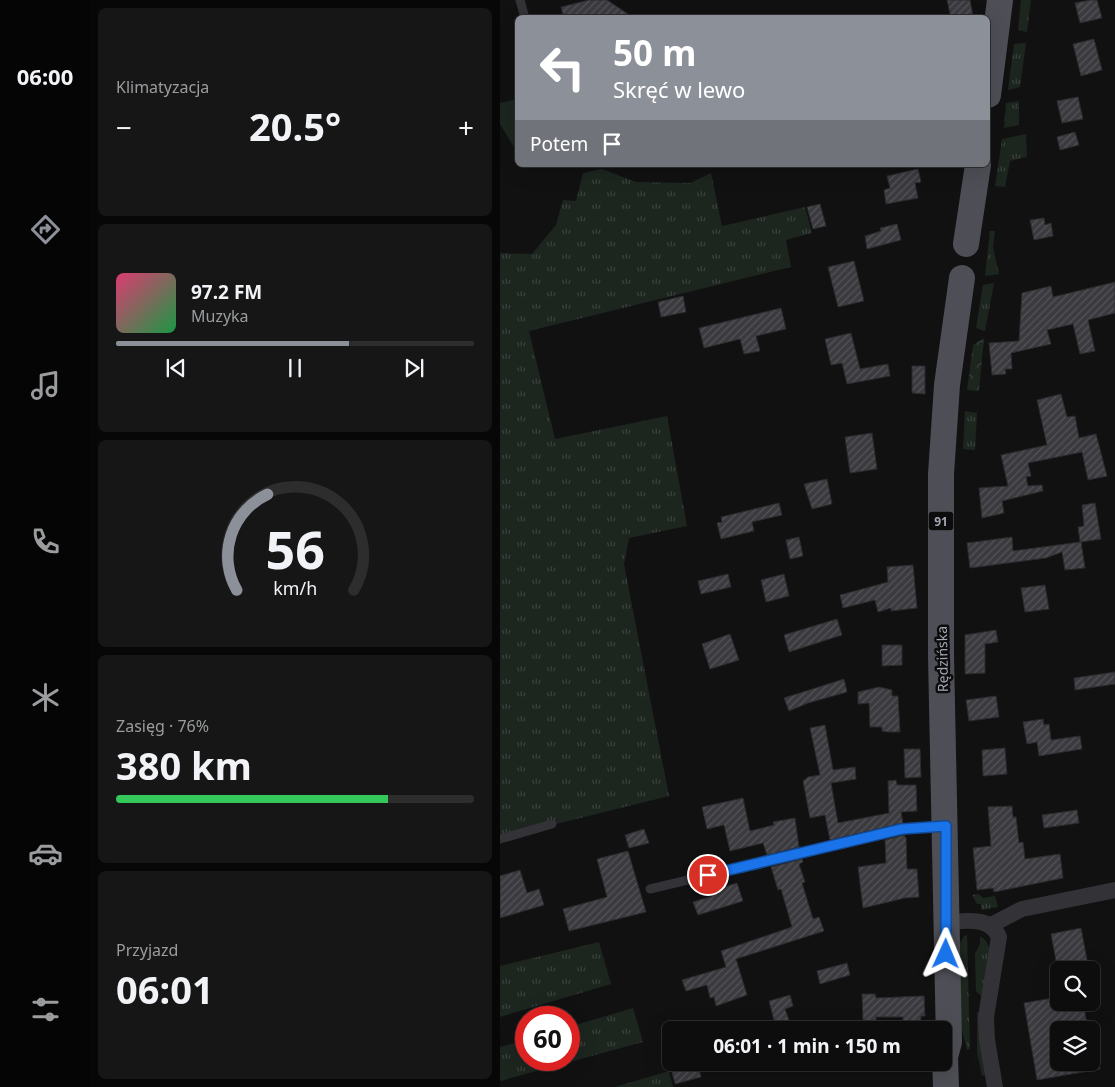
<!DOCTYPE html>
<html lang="pl">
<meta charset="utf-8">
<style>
:root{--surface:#0d0d0e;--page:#161617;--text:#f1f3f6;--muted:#9a9c9e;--line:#2d2d2e;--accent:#8c9099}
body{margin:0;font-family:"Noto Sans",sans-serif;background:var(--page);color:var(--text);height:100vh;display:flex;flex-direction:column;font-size:19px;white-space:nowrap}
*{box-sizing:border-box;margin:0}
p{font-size:16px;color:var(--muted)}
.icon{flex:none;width:28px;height:28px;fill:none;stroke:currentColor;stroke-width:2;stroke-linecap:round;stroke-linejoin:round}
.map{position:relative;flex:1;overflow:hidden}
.drawer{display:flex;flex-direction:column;gap:8px;padding:8px;background:#070708;width:410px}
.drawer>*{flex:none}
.guide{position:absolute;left:15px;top:15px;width:475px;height:152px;border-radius:8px;box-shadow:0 5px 20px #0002,0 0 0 1px var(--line);background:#8c9099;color:#fff;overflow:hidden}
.buttons{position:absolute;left:550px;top:961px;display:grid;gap:10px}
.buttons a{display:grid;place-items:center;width:50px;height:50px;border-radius:8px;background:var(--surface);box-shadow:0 5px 20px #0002,0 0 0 1px var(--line);font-size:25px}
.speed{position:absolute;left:15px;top:1006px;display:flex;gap:10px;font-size:25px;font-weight:700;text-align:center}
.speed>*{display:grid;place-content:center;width:65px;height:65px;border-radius:50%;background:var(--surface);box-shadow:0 5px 20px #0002,0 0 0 1px var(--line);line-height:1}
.speed .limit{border:8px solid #d22;background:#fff;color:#111}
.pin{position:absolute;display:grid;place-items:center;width:42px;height:42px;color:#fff;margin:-21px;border:2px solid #fff;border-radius:50%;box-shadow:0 1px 5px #0007}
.me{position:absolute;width:55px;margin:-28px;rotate:1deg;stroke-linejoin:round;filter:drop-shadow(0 0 4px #0008)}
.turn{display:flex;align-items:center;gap:18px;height:105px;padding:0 15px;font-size:22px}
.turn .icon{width:65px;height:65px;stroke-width:2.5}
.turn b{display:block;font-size:35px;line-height:42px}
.then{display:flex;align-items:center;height:48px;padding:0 15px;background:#0003;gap:10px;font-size:19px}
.big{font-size:38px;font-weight:700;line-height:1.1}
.drawer .widget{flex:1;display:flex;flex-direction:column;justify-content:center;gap:8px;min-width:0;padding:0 18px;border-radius:8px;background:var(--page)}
.drawer .dial{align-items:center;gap:0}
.dial svg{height:130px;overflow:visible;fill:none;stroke:var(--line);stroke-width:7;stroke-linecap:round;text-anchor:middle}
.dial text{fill:var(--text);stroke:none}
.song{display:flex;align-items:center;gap:15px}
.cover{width:60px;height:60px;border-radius:8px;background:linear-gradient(135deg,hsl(340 70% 55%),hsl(140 70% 35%))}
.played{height:5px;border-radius:2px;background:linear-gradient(90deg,var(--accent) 65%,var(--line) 65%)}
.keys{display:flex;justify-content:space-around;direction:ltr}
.heat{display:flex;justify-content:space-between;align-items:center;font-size:28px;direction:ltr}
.charge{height:8px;border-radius:4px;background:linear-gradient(90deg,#34c759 76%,var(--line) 0)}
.trip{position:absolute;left:162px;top:1021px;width:290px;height:50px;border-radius:8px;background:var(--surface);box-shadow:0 5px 20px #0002,0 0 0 1px var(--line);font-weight:700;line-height:50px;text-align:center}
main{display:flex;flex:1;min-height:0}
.tabs{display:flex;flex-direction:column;width:90px;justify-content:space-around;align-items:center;background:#050506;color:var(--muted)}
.tabs .icon{width:35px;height:35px}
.tabs .active{color:var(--accent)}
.tabs b{font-size:22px;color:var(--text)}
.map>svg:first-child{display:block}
.grass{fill:url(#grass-tufts)}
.forest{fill:url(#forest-crowns)}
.pitch{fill:#1d251f}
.building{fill:url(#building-hatch);stroke:#2b2b2e}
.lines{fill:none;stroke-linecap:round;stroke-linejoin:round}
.lane{stroke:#323237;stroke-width:9}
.street{stroke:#323237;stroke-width:16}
.primary{stroke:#4e4f56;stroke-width:26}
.route-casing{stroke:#114b97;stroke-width:12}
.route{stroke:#1a73e8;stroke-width:9}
.labels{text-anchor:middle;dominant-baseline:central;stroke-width:5;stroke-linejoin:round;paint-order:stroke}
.shield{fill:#0c0c0d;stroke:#757881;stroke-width:1}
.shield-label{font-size:12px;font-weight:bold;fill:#a2a6b3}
.street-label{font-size:14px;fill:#a2a6b3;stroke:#0c0c0d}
</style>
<main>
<nav class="tabs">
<b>06:00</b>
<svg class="icon active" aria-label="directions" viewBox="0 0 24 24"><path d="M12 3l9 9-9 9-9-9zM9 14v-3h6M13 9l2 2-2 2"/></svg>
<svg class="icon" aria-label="music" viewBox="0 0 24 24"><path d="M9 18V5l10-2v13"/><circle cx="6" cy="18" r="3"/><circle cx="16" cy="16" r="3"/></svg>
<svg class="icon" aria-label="phone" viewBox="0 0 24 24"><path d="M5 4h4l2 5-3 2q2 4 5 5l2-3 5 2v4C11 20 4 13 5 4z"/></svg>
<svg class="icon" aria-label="climate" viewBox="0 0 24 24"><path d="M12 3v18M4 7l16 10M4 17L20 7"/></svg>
<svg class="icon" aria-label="car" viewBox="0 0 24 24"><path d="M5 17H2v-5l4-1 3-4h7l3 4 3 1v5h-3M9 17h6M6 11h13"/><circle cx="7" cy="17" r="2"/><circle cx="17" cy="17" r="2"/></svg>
<svg class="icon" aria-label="filters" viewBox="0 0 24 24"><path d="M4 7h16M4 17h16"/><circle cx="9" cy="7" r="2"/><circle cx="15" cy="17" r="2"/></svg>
</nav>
<section class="drawer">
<div class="widget"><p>Klimatyzacja</p>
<div class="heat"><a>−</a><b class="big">20.5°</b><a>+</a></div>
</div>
<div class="widget">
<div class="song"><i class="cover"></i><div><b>97.2 FM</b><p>Muzyka</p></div></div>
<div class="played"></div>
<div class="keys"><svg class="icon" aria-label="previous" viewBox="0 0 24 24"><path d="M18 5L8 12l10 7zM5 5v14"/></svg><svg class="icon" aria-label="pause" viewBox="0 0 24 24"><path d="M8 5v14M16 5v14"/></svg><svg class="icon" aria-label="next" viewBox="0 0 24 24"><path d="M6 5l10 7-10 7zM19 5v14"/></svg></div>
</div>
<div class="widget dial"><svg viewBox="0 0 100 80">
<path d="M14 69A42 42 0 1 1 86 69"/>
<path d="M14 69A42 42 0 0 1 33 10" stroke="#8c9099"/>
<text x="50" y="56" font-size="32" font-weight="700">56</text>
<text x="50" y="72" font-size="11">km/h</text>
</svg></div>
<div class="widget"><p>Zasięg · 76%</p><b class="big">380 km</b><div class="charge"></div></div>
<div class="widget"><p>Przyjazd</p><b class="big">06:01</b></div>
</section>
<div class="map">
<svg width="615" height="1087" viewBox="0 0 615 1087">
<defs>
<pattern id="grass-tufts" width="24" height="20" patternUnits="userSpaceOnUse" patternTransform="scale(1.25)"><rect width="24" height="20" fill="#1d251f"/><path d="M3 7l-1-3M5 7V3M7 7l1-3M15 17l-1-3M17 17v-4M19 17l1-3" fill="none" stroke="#3b423d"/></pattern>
<pattern id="forest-crowns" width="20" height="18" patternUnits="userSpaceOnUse" patternTransform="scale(1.25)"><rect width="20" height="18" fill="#1d251f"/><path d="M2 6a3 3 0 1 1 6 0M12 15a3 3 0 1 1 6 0" fill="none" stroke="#3b423d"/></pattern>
<pattern id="building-hatch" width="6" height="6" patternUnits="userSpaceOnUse" patternTransform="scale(1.25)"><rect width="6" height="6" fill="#3b3b3f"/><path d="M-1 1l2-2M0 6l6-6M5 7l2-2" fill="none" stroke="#545458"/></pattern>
</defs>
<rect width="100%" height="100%" fill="#111112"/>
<g class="grass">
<polygon points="521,0 531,0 527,32 518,30"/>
<polygon points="526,43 520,87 508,90 514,44"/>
<polygon points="519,101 519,125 504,128 506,103"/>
<polygon points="526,134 527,157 510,161 505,187 495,186 502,139"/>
<polygon points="102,169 136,182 190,183 211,173 222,226 305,207 312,233 286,240 291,267 29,331 55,439 167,416 187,526 129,538 124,564 169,796 0,838 0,253 32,254 56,225 63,200 76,201 83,173"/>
<polygon points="490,231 495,231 493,247 499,274 485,276"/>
<polygon points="494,283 485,331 476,328 483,285"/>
<polygon points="465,411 477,413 475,450 463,449"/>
<polygon points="479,894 483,898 495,896 498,907 481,910 481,904 477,904 472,895"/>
<polygon points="467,935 470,1049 467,1050 460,1022 459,945 464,936"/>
<path d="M 480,936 C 500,947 486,981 483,998 L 476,991 L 475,954 L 480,944 Z"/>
<polygon points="99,942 111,984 0,1017 0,966"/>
<polygon points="133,1008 143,1042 0,1081 0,1047 26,1040 26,1060 69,1060 69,1027"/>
<polygon points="477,1012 480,1012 485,1075 482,1076 477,1052"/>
<polygon points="169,1071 173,1087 115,1087"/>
</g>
<polygon class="forest" points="484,338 479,391 467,390 473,345"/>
<polygon class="pitch" points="17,99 18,99 17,152 0,124 0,103"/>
<g class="building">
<polygon points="89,0 107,0 134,18 64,18 61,7"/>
<polygon points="447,0 470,0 473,16 451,18"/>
<polygon points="590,0 597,0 602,18 580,23 575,3"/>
<polygon points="594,39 602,70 581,76 573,44"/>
<polygon points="578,97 583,119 562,123 557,101"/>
<polygon points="575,132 579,145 560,150 557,137"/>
<polygon points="418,169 421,182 415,183 418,198 386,204 384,190 390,188 387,176"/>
<polygon points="320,204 326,226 313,229 307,207"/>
<polygon points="544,218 545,225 551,223 553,236 534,240 530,220"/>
<polygon points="397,224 401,240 367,249 365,236 381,231 380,228"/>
<polygon points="354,261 364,301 338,307 328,267"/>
<polygon points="615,282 615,313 588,320 595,351 580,354 573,324 547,330 551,344 511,353 512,369 505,369 506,374 492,375 489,343 519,341 522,293 551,286 553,297"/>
<polygon points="183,296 186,312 161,317 158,302"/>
<polygon points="281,308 286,329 256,336 260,351 244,354 240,339 204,348 199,328"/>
<polygon points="351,333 360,369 388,364 390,376 347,384 342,363 331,365 325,339"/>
<polygon points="412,366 425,366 425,394 412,393"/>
<polygon points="561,394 567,417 575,416 579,438 596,434 607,476 588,480 582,452 528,463 531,476 526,477 528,486 542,485 543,491 502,501 504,513 482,518 479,488 508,486 501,455 547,445 537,400"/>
<polygon points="372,433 377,469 350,473 345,437"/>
<polygon points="327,479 332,504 312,509 304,484"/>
<polygon points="279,503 282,515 252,522 254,531 221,539 217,523 222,522 221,517"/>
<polygon points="595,503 601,539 581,542 585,568 565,570 562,552 546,558 470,568 467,543 512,537 513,551 580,542 578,527 584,526 582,505"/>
<polygon points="299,537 303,556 290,559 286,540"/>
<polygon points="413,565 417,608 391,611 391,608 378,612 375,600 343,608 340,595 388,582 387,567"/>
<polygon points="228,574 231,587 201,594 198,581"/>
<polygon points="284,574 289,596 266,602 261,580"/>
<polygon points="545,585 549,609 525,612 521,588"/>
<polygon points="337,619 342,635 289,652 284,635"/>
<polygon points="496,630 498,642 485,644 485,673 465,674 465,635"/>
<polygon points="230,634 239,660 210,669 202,644"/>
<polygon points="382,645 402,645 402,665 382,666"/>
<polygon points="615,672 615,684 575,690 574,678"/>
<polygon points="344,679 347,692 308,703 289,711 284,698"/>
<polygon points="379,687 392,690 392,696 398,696 400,732 388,732 382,731 382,727 370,727 369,703 358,704 358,692"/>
<polygon points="496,696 499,717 469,721 466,700"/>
<polygon points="543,719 544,725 549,724 551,740 580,736 582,749 539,756 537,742 527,744 523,722"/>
<polygon points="325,725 333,770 355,767 356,779 331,783 338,823 389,813 388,781 396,780 397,785 416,785 417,811 401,812 403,823 330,840 325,815 310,818 303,781 308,777 320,775 310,728"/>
<polygon points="505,748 507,774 483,776 482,750"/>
<polygon points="404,749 420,749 421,777 405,778"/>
<polygon points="243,798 250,831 274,825 273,822 295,818 299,847 267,855 263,843 230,851 224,825 207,829 202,807"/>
<polygon points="512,806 513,817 516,817 519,843 523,842 525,859 560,854 563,878 494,892 493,888 477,890 473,848 491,846 488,807"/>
<polygon points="577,810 579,823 544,828 542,815"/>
<polygon points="144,829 149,843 129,848 125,835"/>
<polygon points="404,835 406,838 407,869 417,869 419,897 405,898 363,908 358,867 386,863 385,840"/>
<polygon points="128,851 146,912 69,931 63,909 107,897 97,859"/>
<polygon points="302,859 303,862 299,864 305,882 302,883 313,919 319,917 324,931 236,959 247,995 216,1006 214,997 210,998 207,985 186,991 182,980 226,967 221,951 292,927 281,889 278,890 271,867"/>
<polygon points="20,870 27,893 39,889 44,905 0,918 0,876"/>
<polygon points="237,883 243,901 198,915 193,902 212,896 211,891"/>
<polygon points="581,928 587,960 557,966 551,934"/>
<polygon points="347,963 350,975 320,984 317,971"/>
<polygon points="362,994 375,994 376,998 424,996 425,1016 421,1016 420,1030 402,1030 403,1017 376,1017 376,1020 363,1021"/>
<polygon points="290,995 293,1006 285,1009 290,1023 276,1028 269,1001"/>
<polygon points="559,997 559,1002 583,1002 588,1030 559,1030 559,1062 599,1062 600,1069 537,1080 524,1003"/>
<polygon points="198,1066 201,1077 175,1084 172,1072"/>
</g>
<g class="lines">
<g class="lane">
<polyline points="20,0 25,18"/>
<polyline points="0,839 52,824"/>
<polyline points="150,889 403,829 444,826"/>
</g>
<g class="street">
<path d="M 446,922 C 466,921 490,916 499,937 L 486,1017 L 487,1040 L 495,1087"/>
<polyline points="491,925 522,909 615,890"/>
</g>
<g class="primary">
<polyline points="488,95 500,0"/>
<polyline points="466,244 478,165"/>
<polyline points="446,1087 445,1057 449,1042 441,656 441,474 447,385 462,278"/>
</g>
</g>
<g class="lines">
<defs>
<polyline id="route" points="208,875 402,829 446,826 446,954"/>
</defs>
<use href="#route" class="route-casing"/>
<use href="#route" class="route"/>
</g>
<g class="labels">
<rect class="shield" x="428.5" y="511.5" width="25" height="19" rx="4"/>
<g class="shield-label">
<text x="441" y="521">91</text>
</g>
<g class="street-label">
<text transform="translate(442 659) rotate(-91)">Rędzińska</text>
</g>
</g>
</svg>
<div class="buttons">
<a><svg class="icon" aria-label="search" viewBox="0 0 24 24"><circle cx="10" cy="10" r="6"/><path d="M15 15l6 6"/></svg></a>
<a><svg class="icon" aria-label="layers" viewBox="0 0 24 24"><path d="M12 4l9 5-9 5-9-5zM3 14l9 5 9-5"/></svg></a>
</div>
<div class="speed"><div class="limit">60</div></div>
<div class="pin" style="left:208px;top:875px;background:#d93025"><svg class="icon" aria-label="arrive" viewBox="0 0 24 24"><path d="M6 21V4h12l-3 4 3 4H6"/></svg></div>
<svg class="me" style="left:446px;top:954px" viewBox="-20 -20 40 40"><path d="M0-17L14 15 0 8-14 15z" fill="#1a73e8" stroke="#fff" stroke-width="4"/></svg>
<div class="trip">06:01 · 1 min · 150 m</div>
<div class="guide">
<div class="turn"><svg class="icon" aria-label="left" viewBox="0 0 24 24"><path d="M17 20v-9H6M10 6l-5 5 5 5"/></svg><div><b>50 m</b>Skręć w lewo</div></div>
<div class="then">Potem<svg class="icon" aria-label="arrive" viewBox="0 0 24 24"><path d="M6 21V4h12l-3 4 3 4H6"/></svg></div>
</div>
</div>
</main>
